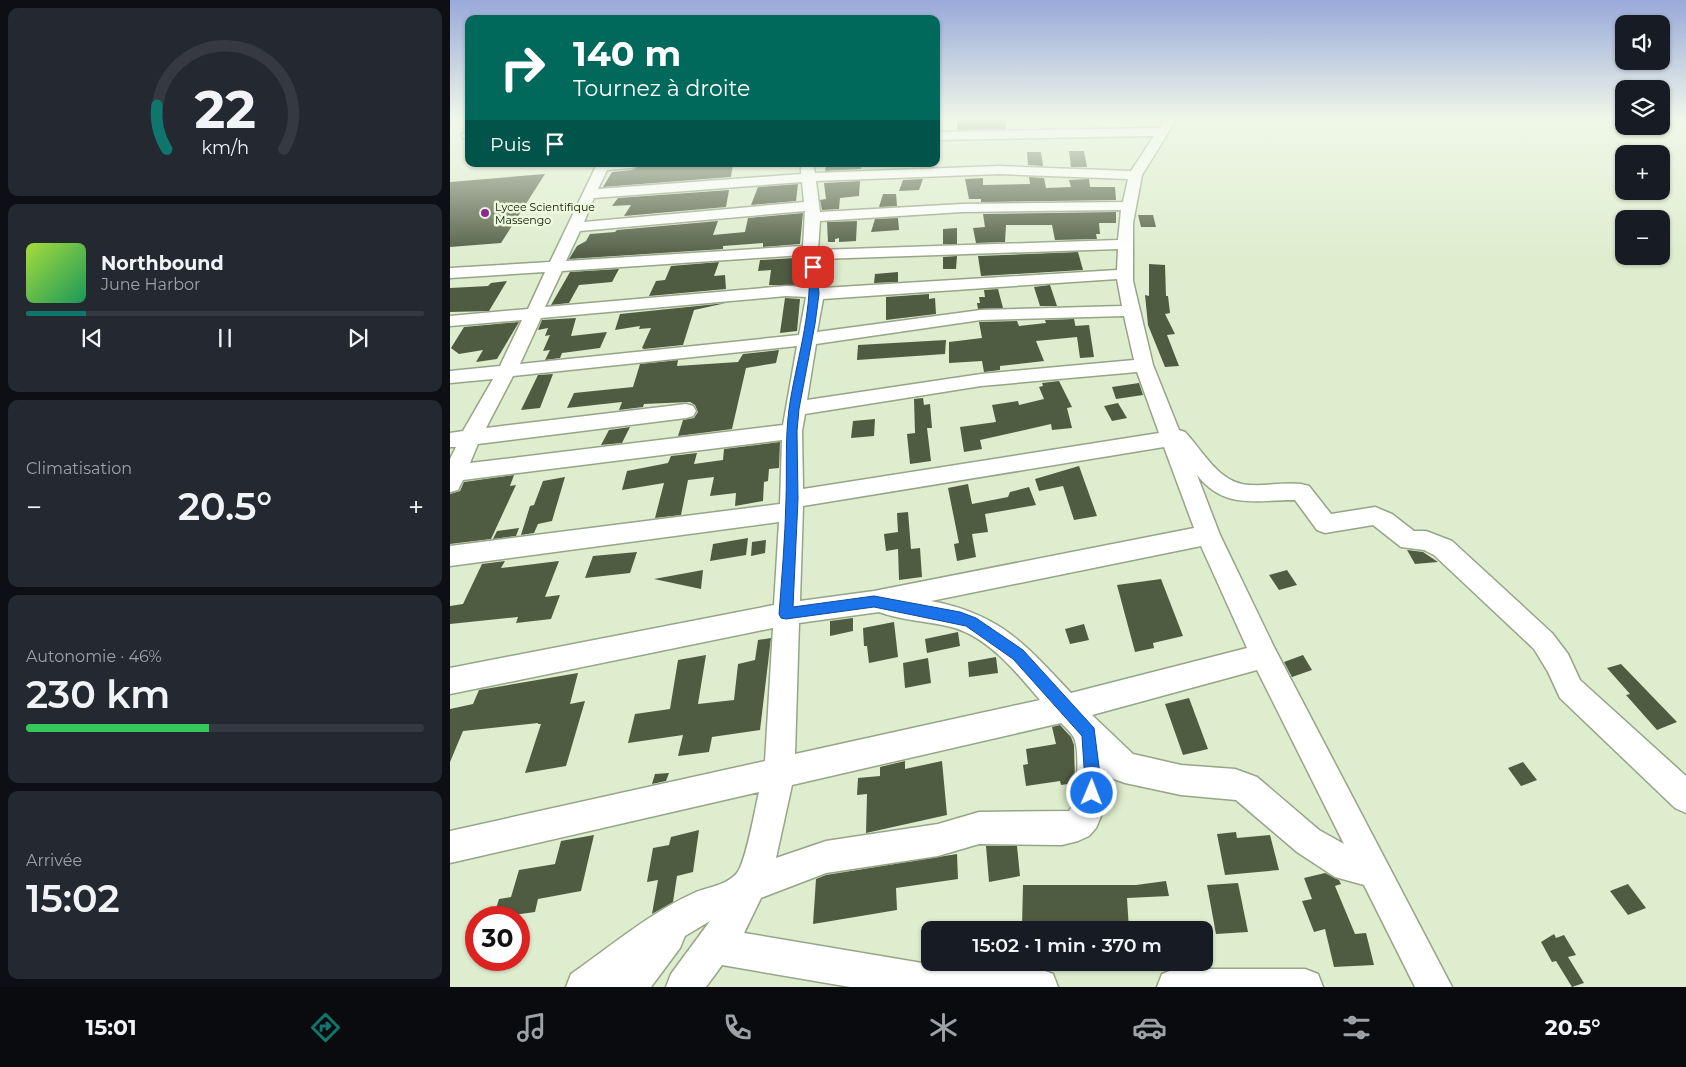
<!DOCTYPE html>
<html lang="fr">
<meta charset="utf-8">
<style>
:root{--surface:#171b24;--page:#242831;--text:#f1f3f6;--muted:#9ea1a6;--line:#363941;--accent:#0f766e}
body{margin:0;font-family:Montserrat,sans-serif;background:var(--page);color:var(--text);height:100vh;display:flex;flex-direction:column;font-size:19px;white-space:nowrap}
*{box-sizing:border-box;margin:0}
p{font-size:16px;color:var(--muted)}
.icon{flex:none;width:28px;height:28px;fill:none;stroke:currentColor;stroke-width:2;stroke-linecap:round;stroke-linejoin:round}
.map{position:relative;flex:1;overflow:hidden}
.details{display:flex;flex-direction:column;gap:8px;padding:8px;background:#0d0f14;width:450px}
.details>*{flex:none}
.banner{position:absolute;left:15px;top:15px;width:475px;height:152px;border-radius:10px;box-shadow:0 1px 4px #0004;background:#00695c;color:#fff;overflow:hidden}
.fabs{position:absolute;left:1165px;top:15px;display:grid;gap:10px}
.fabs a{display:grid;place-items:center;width:55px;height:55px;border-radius:10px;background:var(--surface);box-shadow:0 1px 4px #0004;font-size:25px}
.speed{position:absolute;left:15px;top:906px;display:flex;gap:10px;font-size:25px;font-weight:700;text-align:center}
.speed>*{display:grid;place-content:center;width:65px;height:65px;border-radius:50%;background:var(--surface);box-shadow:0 1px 4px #0004;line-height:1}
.speed .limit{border:8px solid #d22;background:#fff;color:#111}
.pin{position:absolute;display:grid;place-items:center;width:42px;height:42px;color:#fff;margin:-21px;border-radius:10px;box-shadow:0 2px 8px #0006}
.me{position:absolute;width:55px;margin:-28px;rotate:1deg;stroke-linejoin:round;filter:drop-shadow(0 0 4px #0008)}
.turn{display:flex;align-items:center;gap:18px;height:105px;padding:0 25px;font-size:22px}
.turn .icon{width:65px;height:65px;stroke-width:2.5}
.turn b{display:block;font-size:35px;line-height:42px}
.then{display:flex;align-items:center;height:48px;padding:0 25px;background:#0003;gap:10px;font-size:19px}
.big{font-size:38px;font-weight:600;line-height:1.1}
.details .widget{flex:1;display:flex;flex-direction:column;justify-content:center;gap:8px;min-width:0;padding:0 18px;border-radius:10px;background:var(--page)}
.details .dial{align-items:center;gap:0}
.dial svg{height:130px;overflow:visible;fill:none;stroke:var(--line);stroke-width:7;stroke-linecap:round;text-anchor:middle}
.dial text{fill:var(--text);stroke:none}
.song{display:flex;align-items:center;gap:15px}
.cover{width:60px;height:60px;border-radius:8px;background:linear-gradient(135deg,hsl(80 70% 55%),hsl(150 70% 35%))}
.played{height:5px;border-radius:2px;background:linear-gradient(90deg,var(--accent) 15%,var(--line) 15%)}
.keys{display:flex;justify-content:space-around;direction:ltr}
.heat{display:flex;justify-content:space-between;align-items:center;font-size:28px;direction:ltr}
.charge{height:8px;border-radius:4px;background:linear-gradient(90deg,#34c759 46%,var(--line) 0)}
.trip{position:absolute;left:471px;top:921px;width:292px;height:50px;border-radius:10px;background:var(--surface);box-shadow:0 1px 4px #0004;font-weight:600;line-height:50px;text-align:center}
.menu{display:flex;height:80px;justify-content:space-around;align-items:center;background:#090b0e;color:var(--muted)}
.menu .icon{width:35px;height:35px}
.menu .selected{color:var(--accent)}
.menu b{font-size:22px;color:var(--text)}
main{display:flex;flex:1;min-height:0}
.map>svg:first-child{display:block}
.building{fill:#505c42}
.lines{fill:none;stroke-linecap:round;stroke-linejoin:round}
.minor-casing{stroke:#96a487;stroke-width:3}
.minor{fill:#fff;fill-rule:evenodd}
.route{fill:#1a73e8;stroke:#114b97}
.poi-dot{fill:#8d2990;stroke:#ebfadb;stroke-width:2}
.labels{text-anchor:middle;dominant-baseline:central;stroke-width:5;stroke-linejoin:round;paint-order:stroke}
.far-poi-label{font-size:11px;fill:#0f1409;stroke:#ebfadb;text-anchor:start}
</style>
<main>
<section class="details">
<div class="widget dial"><svg viewBox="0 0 100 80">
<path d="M14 69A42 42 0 1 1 86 69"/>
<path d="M14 69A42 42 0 0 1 8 42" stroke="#0f766e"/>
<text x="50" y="56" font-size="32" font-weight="700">22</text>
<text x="50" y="72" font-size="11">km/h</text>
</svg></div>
<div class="widget">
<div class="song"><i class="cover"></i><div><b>Northbound</b><p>June Harbor</p></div></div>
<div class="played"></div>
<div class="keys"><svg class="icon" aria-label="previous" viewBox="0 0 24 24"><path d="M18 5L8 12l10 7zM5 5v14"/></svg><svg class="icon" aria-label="pause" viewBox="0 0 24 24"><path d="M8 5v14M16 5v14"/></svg><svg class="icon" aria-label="next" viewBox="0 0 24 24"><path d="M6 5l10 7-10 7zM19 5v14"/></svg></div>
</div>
<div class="widget"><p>Climatisation</p>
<div class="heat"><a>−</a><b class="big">20.5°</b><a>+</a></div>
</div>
<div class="widget"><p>Autonomie · 46%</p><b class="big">230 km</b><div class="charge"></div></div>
<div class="widget"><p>Arrivée</p><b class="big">15:02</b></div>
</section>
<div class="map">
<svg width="1236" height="987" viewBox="0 0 1236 987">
<rect width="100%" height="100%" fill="#deedce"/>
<g class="building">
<polygon points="507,120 556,120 556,129 507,130"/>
<polygon points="619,151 634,151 637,167 621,167"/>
<polygon points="577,152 591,152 593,166 578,165"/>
<polygon points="241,164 283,164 281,177 153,187 162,172 182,170 190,165 193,165 192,167"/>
<polygon points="376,164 412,164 411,169 375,171"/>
<polygon points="95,174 51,243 0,247 0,182"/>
<polygon points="579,177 594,178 596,188 621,187 619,180 639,179 640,187 665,187 666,200 531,202 531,199 519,199 515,179 533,178 533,185 580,184"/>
<polygon points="473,179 469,190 449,191 453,180"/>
<polygon points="410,181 409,196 390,198 389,209 372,210 370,200 376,199 374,183"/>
<polygon points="348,184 346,201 301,205 308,187"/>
<polygon points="279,190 276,207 174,216 181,205 162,206 168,198"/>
<polygon points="433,194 446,194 447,206 429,207"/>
<polygon points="666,212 666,223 649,223 650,234 646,234 647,239 605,240 602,225 556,225 555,242 526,243 523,228 535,227 533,214"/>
<polygon points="353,213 350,244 313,247 313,243 273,246 273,249 119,259 127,246 136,241 140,234 165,232 167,230 268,221 263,235 295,232 298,218"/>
<polygon points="688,215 703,215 706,227 691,227"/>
<polygon points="448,218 449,230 421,232 425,219"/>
<polygon points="407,221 406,241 389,242 389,238 385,239 385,242 378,242 377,222"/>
<polygon points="507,228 507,244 493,244 493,229"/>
<polygon points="628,252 633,270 531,276 528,256"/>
<polygon points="507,256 506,269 493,269 493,257"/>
<polygon points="344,258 344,270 352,269 354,285 319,285 321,270 308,271 310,260"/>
<polygon points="269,262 264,276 275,275 276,289 199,296 206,281 215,280 221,266"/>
<polygon points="699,264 715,265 716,296 718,296 720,313 715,314 725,334 717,335 729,366 715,367 698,325 695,295 699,296"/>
<polygon points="169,269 162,282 129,285 119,303 101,305 120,272"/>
<polygon points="448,272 448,282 424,283 425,274"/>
<polygon points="57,281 39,311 0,312 0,288 38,286 41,283"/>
<polygon points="600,285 607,306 590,306 584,287"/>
<polygon points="548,289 553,308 528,309 527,303 530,303 529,297 535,297 534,290"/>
<polygon points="479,294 479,299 485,298 486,314 436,320 436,297"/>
<polygon points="335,298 350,299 347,331 330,333"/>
<polygon points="276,303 244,310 233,345 194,349 192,348 201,328 189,329 190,326 165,330 170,314"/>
<polygon points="126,318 121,336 157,332 150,348 112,353 110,358 95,360 100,350 93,351 100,335 95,336 98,328 88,330 92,320"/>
<polygon points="624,319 626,329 625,326 639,325 644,357 630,358 627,337 586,341 594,361 550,366 550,370 534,372 532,361 499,363 499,342 532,338 529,322 567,321 569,326 596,323 595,320"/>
<polygon points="69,322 47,359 26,362 33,350 9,354 1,348 14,327"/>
<polygon points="496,340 495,354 407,360 408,345"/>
<polygon points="329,350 326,363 296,368 282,429 228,436 233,420 244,418 248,412 245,405 240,402 194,404 193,407 169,410 172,402 117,408 124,393 183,387 190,364 228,360 227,366 288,362 293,354"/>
<polygon points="103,374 90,408 71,410 88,375"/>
<polygon points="609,381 622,407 617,408 622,428 602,430 601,424 530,440 532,449 514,452 510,427 546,422 542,405 568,401 569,405 594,399 589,387 593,386 592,383"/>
<polygon points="689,383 693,395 666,399 662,387"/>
<polygon points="473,398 474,405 480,404 482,428 477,428 481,461 460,464 457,434 465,433 464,399"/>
<polygon points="668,403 677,418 662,421 654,406"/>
<polygon points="425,419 424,436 401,438 403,421"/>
<polygon points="180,427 172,443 151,445 159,430"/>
<polygon points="330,442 329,468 319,469 318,481 314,482 313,501 285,506 286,493 260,496 264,477 238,480 231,515 205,518 214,483 172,490 177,471 218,463 221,456 247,453 244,464 273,460 274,449"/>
<polygon points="629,466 647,516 624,520 613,486 589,491 585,479"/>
<polygon points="64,475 60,486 66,485 41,539 0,544 0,494 10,491 14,482"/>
<polygon points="115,477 102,521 88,524 84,533 71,535 80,506 84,505 93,481"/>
<polygon points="518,484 522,504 558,497 560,492 579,487 586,505 535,514 538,532 522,534 526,557 507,561 504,544 509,543 498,488"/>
<polygon points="458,512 461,549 470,548 472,577 449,580 448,549 436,551 434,534 448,532 447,513"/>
<polygon points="69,528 66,536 43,539 47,531"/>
<polygon points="298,538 296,555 260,561 263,544"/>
<polygon points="316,540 315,553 301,556 302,542"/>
<polygon points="957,550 973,552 988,562 965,564"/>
<polygon points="187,552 180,573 135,578 143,556"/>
<polygon points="55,561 51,568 109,561 95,597 110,595 101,619 66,623 68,617 0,624 0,606 13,604 32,564"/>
<polygon points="253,570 251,589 204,579"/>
<polygon points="837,570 847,585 829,590 819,575"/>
<polygon points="711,579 733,636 703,643 704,648 685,652 667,585"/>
<polygon points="403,618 403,631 380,636 380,621"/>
<polygon points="444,622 448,657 419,663 417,646 414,646 413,628"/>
<polygon points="634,624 639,640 620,644 615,629"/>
<polygon points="508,632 510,646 477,653 475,639"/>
<polygon points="321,638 310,730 262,737 259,752 228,756 233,735 178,743 185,714 220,709 228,660 256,655 248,704 284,700 288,664 305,660 308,640"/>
<polygon points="853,655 862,670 842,677 834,662"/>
<polygon points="546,657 548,673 519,677 518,662"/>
<polygon points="478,658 481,683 455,688 453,663"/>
<polygon points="1171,664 1227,722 1207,730 1176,695 1180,694 1157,668"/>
<polygon points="128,673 120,704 135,701 116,766 75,773 91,724 88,724 88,723 13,731 0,762 0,709 23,704 29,690"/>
<polygon points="739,698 758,749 733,755 715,704"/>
<polygon points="610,725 621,737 624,745 625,783 611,785 610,781 576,786 573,765 578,764 576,749 606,744 602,727"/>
<polygon points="455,761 455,769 492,761 497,815 416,833 417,794 407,795 408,778 430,776 430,767"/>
<polygon points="1073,762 1087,780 1071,786 1058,768"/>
<polygon points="219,773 216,781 202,784 205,774"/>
<polygon points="249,830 243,872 227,876 223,902 202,914 208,880 197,882 203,848 219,845 221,837"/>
<polygon points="786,832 787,838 820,835 829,870 775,875 767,834"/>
<polygon points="144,835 131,891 88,899 85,912 43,918 49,899 61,897 69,870 105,864 111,841"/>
<polygon points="536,846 567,846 570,876 539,882"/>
<polygon points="507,854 508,879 446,888 447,910 363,924 366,879 376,875"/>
<polygon points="875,873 889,880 891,884 885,886 905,934 916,933 924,965 884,967 875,929 864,932 852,901 862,899 854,878"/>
<polygon points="716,881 719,896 677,898 679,930 618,930 618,925 572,926 573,885 686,885"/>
<polygon points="788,883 798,932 766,934 757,885"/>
<polygon points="1178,884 1196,908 1178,915 1160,891"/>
<polygon points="1104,934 1106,938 1114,935 1126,955 1118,957 1134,983 1122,987 1106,961 1102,962 1091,942"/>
</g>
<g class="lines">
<defs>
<g id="minor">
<path d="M 714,120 L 726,120 L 692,175 L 683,223 L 683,281 L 703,365 L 729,430 L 735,432 C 754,452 769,484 800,485 C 817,486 834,482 851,484 L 859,486 L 881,514 L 925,507 L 942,514 L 964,531 L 976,531 L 1002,541 L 1102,633 L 1118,654 L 1130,680 L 1236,776 L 1236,813 L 1225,808 L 1110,698 L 1098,672 L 1084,649 L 984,555 L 974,550 L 951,547 L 923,525 L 875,533 L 867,530 L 845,500 C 805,500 775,510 747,475 L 770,535 L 824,647 L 1002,987 L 965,987 L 914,885 L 885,877 L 847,852 L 786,800 L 731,795 L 675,783 L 664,779 L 657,772 L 656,805 L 646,828 L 639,836 L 628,841 L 612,845 L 529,844 L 488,856 L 376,873 L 311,898 L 294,933 L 484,965 L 590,969 L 603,974 L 608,987 L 400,987 L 272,965 L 256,987 L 216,987 L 221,974 L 260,921 L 235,936 L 230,948 L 201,987 L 116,987 L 121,974 C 161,946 201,912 246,892 C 259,887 277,885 287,873 C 296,862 305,809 309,792 L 0,863 L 0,831 L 315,761 L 323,628 L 0,694 L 0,668 L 324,605 L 329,522 L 0,566 L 0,546 L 330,504 L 332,440 L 13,480 L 8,490 L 0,492 L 0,459 L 6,447 L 0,447 L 0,433 L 13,431 L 43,379 L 0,383 L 0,371 L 50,366 L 72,320 L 0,326 L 0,316 L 78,309 L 95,272 L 0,278 L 0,268 L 100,262 L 147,164 L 189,164 L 182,168 L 157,170 L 148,189 L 351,174 L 351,164 L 363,164 L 365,173 L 549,166 L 681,171 L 704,136 L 486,140 L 486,132 L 709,128 ZM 549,174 L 678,179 L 673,202 L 512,204 L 370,212 L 366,181 ZM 352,182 L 354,202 L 134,222 L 144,198 ZM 671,210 L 668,240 L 368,250 L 370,221 L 512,212 ZM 355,211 L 353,246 L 116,261 L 130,231 ZM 668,249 L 667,270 L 373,288 L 369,259 ZM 353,255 L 356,287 L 336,286 L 95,307 L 112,271 ZM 667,279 L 672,306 L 531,310 L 367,332 L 373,299 ZM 336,296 L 356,297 L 349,335 L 70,364 L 91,318 ZM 674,316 L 684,360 L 531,374 L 357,400 L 366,344 L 531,320 ZM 347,346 L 333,425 L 20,463 L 28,444 L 236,418 L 243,416 L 246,411 L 243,406 L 236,404 L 36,428 L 63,376 ZM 687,372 L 709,433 L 353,489 L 352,431 L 355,414 L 531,386 ZM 714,447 L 744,528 L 424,591 L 350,601 L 353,506 ZM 751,546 L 797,648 L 621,693 C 575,644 550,614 481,601 ZM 429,612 C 453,621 480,621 505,628 C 540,639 567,673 590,700 L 345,754 L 349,623 ZM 807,670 L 894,844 L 869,830 L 807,777 L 785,769 L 731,765 L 683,754 L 642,715 ZM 611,723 C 615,727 621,732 624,738 C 630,750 628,801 619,811 L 529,812 L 488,824 L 376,841 L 326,858 L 342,785 Z"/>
<polygon points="19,130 19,138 13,138 11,135"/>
<polygon points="725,969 855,969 868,974 873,987 707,987 712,974"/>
</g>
</defs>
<use href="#minor" class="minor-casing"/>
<use href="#minor" class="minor"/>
</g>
<linearGradient id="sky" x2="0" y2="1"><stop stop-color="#99a9d9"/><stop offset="0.46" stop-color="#f0f7e9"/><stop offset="1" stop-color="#f0f7e9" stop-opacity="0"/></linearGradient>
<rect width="1236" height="259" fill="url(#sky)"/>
<path class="route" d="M 363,265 L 367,267 L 369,294 L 365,324 L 349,409 L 347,431 L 348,499 L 343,607 L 424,596 L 510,612 L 526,618 L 573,650 L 644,728 L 651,782 L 647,799 L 642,801 L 636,799 L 634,793 L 635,782 L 632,736 L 563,659 L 516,626 L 424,607 L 336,619 L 331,618 L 329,614 C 332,576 335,538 336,500 C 337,470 335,439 339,409 C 346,361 362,316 359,267 Z"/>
<circle class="poi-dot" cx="35" cy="213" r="5"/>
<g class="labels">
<g class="far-poi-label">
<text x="45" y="207">Lycee Scientifique<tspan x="45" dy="13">Massengo</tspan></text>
</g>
</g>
</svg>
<div class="fabs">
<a><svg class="icon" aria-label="sound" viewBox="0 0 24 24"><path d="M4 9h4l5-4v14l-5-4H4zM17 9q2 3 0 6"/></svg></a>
<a><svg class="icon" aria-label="layers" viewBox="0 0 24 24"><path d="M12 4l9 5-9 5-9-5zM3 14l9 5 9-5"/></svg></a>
<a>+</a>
<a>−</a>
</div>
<div class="speed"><div class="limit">30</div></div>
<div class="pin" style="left:363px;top:267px;background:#d93025"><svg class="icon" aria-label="arrive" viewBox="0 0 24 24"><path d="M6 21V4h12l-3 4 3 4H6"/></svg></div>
<svg class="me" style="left:642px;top:793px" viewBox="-20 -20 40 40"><circle r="17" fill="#1a73e8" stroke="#fff" stroke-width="3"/><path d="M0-11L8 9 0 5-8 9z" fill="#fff"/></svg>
<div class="trip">15:02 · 1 min · 370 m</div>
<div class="banner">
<div class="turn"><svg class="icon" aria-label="right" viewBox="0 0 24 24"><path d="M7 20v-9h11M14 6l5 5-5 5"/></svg><div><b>140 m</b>Tournez à droite</div></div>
<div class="then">Puis<svg class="icon" aria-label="arrive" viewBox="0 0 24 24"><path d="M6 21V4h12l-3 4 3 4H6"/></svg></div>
</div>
</div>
</main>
<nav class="menu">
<b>15:01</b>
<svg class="icon selected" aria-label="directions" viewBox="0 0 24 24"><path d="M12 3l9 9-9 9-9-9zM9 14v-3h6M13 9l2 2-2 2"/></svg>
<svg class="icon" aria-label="music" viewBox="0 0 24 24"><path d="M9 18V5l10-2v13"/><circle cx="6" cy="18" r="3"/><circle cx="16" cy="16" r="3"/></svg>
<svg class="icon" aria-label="phone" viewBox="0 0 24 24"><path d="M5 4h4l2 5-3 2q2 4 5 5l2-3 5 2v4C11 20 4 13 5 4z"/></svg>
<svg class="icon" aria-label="climate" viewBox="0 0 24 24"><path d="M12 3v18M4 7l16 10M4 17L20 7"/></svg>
<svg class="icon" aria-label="car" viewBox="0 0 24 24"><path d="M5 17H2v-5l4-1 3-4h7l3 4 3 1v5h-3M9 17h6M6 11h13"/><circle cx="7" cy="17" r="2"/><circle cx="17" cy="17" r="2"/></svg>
<svg class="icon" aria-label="filters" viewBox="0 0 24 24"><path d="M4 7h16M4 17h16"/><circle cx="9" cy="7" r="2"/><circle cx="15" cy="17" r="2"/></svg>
<b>20.5°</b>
</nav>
